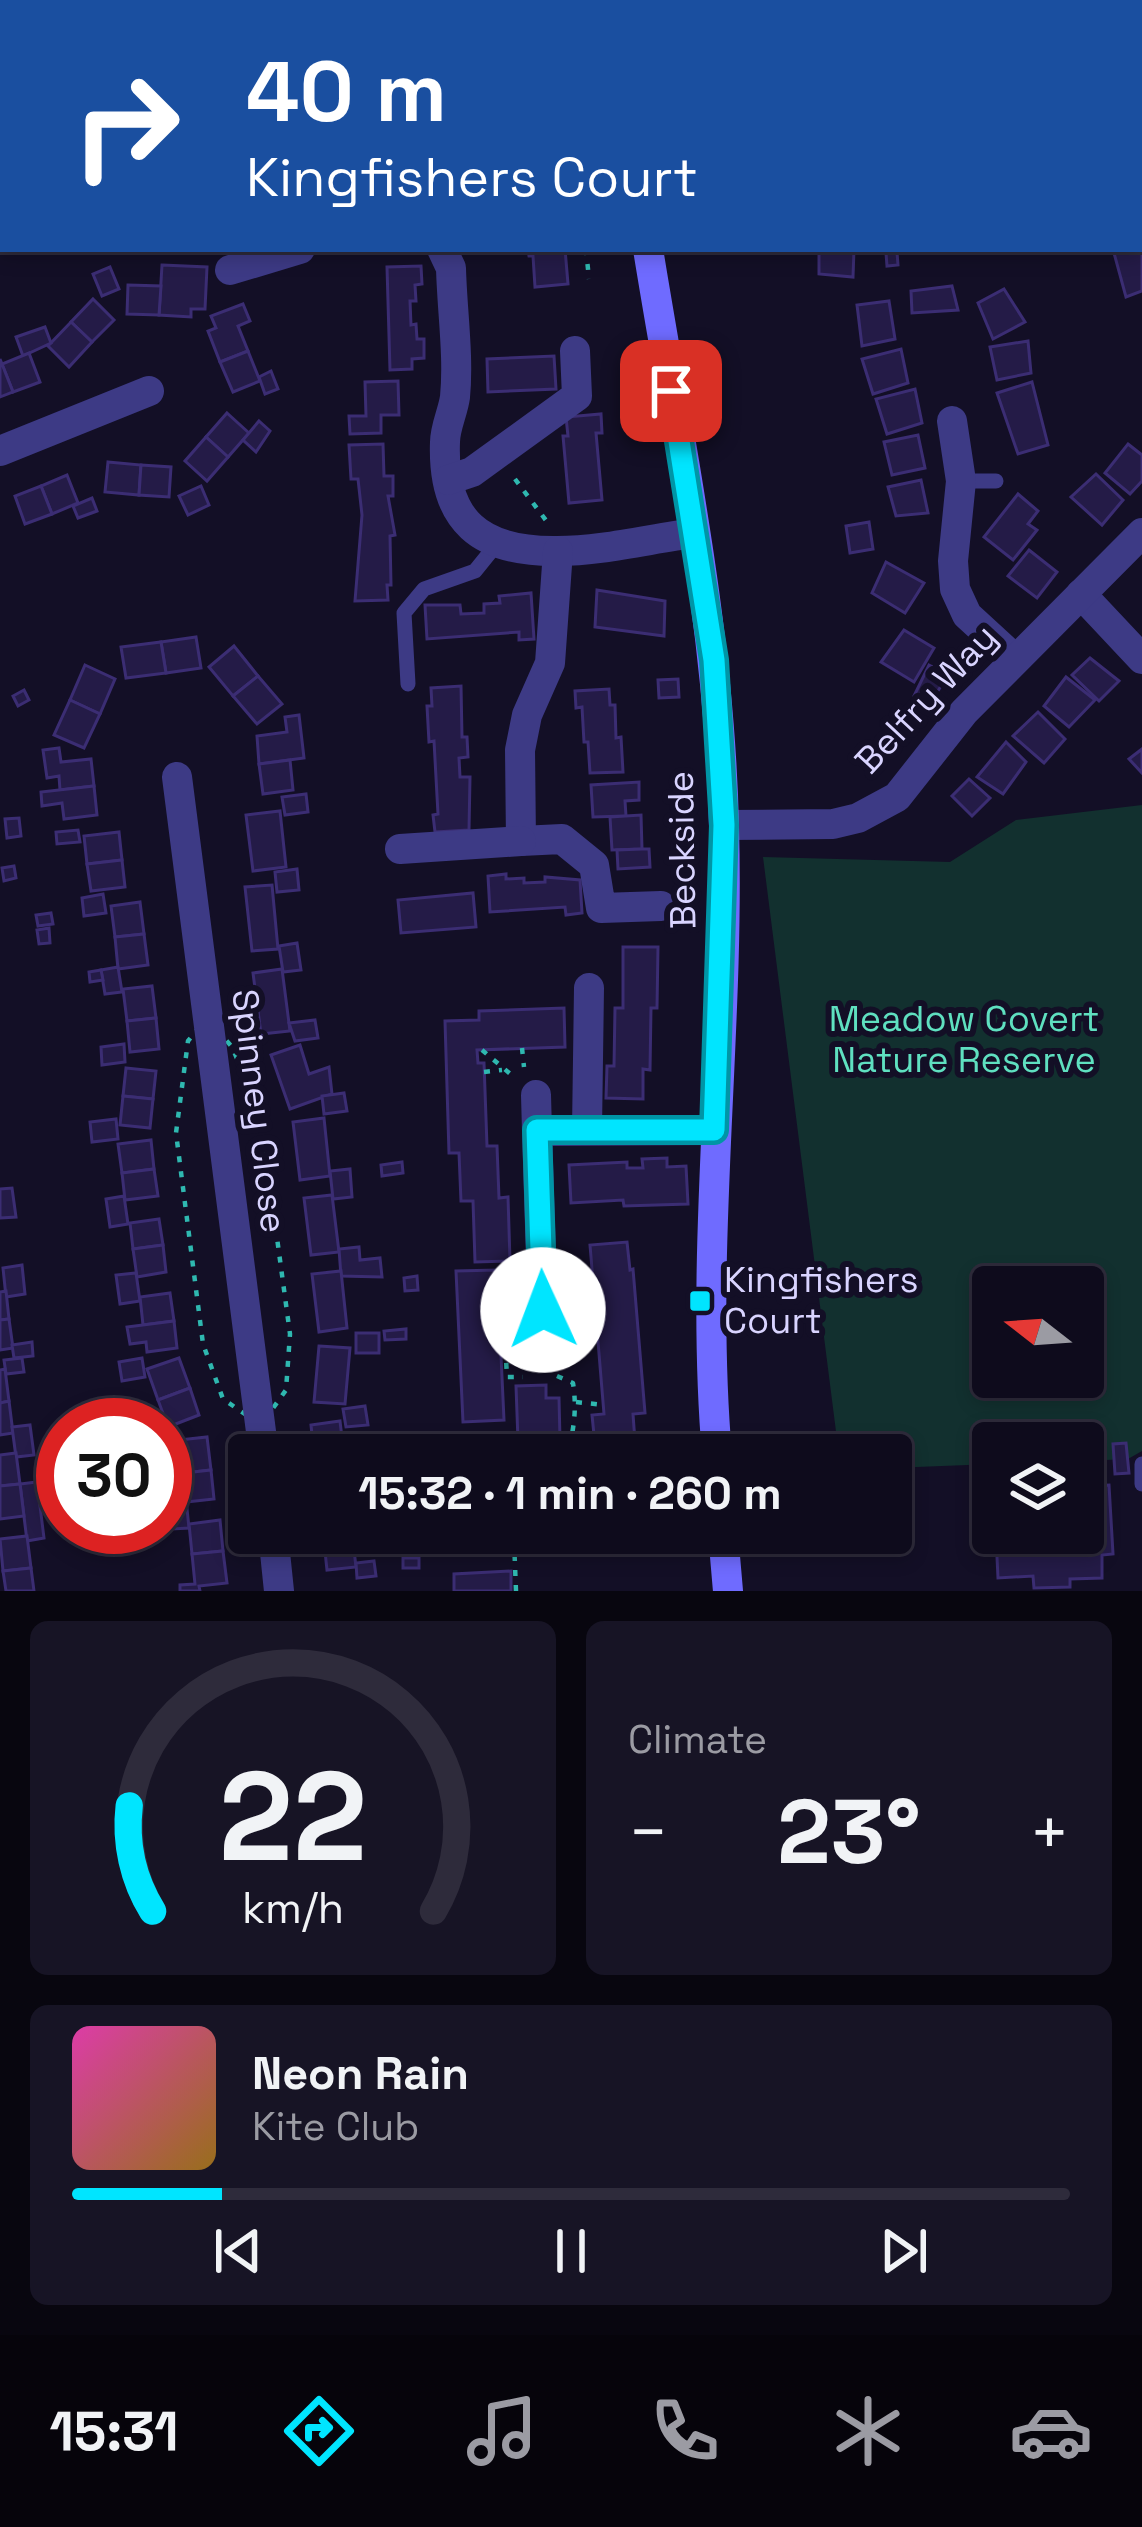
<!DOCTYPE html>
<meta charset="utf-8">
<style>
:root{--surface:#0e0b1c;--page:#171425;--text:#f1f3f6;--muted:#9b9ba3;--line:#2e2b3b;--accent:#00e5ff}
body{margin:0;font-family:"Space Grotesk",sans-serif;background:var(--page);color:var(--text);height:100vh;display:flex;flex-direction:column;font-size:45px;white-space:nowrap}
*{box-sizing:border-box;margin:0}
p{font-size:39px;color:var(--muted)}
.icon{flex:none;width:66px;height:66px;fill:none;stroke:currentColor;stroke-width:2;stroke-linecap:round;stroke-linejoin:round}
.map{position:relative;height:1591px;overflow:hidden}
.drawer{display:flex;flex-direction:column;gap:30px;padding:30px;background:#08060f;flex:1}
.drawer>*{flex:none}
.banner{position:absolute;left:0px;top:0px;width:1143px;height:252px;box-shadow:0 6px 18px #0003,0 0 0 3px var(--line);background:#1a4fa0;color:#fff;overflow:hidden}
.needle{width:78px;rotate:287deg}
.controls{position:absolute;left:972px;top:1266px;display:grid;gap:24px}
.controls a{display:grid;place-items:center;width:132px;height:132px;border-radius:12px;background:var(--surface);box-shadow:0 6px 18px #0003,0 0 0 3px var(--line);font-size:60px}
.speed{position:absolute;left:36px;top:1398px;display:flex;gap:24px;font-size:60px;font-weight:700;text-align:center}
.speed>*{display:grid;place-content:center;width:156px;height:156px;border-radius:50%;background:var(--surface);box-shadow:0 6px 18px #0003,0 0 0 3px var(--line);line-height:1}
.speed .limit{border:18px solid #d22;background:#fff;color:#111}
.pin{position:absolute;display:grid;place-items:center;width:102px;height:102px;color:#fff;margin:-51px;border-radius:24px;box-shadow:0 6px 18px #0006}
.me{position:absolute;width:132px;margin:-66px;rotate:358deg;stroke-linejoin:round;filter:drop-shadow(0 0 9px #0008)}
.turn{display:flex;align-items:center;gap:42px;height:252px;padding:0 48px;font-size:54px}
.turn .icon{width:156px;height:156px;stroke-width:2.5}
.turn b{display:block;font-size:84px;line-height:102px}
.big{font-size:90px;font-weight:700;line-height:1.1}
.drawer .widget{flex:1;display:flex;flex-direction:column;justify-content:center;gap:18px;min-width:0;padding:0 42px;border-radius:18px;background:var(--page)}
.drawer .dial{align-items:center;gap:0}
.dial svg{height:312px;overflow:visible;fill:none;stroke:var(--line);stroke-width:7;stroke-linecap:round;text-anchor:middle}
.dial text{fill:var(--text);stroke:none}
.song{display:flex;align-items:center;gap:36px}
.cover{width:144px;height:144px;border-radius:18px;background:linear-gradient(135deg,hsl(320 70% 55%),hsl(40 70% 35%))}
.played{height:12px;border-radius:6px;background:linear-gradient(90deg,var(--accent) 15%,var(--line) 15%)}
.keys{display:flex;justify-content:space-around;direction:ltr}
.heat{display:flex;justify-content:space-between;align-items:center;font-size:66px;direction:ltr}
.drawer .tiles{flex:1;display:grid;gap:30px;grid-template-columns:1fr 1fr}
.widget:last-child{grid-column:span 2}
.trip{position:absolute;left:228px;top:1434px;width:684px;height:120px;border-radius:12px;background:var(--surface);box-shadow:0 6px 18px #0003,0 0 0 3px var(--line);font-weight:700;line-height:120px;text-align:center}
.menu{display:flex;height:192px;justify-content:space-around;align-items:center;background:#06040b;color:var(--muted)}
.menu .icon{width:84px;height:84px}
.menu .selected{color:var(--accent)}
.menu b{font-size:54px;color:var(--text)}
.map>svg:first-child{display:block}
.green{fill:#12302f;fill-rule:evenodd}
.building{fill:#241b47;stroke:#3b2d73;stroke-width:3}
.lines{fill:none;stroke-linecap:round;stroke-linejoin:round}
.path{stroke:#2fb8b0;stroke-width:4.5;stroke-dasharray:6 9;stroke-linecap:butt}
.lane{stroke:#3d3a85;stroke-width:15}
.street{stroke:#3d3a85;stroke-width:30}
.secondary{stroke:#6f6bff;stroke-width:30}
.route-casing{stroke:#0095a6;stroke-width:30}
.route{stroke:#00e5ff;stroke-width:21}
.poi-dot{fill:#00e5ff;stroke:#130f26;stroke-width:4.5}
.labels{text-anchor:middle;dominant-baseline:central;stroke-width:12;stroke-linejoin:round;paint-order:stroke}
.street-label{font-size:36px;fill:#d9d4ff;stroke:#130f26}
.park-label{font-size:36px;fill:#5fe0c0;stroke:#130f26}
.poi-label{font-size:36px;fill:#d9d4ff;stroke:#130f26;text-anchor:start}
</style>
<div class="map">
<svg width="1142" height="1591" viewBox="0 0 1142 1591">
<rect width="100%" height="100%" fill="#130f26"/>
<path class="green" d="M 1142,805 L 1142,1451 L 1128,1459 L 1083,1461 L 1083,1443 L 993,1443 L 993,1464 L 891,1468 L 891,1455 L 839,1455 L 763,857 L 950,862 L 1016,820 ZM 993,1287 L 1083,1287 L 1083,1377 L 993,1377 Z"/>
<g class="building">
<polygon points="808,0 857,0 858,3 809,3"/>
<polygon points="1142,245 1142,291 1126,297 1114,253 1140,249"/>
<polygon points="528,249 565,249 568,284 535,287 533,256 529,256"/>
<polygon points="819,249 854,249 853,277 819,274"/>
<polygon points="897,252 898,265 887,266 886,253"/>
<polygon points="162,265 207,267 205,309 191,309 191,317 159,315"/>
<polygon points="421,266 422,284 415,285 416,301 410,301 411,325 416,324 417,339 424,339 424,358 412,359 412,369 390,370 387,267"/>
<polygon points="110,267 119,289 102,296 93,274"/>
<polygon points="128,285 161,286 159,315 127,314"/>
<polygon points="952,286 958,310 912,313 911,291"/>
<polygon points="1004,289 1025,322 993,339 978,303"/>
<polygon points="93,299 114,320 92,342 71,322"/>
<polygon points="889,301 895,339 862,346 857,305"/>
<polygon points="243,304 250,321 238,326 248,351 220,362 208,331 216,328 211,316"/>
<polygon points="71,322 92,342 69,367 48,346"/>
<polygon points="45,327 51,343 23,356 16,337"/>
<polygon points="1028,341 1031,373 997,380 990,347"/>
<polygon points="901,349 908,383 873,394 862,359"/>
<polygon points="248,351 260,381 233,392 220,362"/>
<polygon points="29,353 40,382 13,392 2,364"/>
<polygon points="554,356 556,389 488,392 487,359"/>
<polygon points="0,359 13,392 0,397"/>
<polygon points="271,371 278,389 265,394 259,377"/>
<polygon points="398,381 399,415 381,415 381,433 350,434 349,416 366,416 365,382"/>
<polygon points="1032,382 1048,445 1018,454 997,393"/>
<polygon points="915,389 922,423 887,434 876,399"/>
<polygon points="227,413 249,433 228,457 206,437"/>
<polygon points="601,414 602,433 596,433 602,500 569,503 563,436 568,436 566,417"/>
<polygon points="259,421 270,431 256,452 243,440"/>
<polygon points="918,435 925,468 892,475 884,442"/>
<polygon points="206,437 228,457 207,481 185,461"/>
<polygon points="383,444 384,476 393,476 393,496 388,496 395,535 390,536 391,585 387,585 388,600 355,601 362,515 358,479 351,479 349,445"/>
<polygon points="1128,444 1142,455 1142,481 1130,494 1105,473"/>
<polygon points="108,462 141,465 139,495 105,492"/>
<polygon points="141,465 171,467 169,497 139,495"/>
<polygon points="1096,474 1123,500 1102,525 1071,497"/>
<polygon points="67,475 78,503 52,514 41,486"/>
<polygon points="921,480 928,513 896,516 888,487"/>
<polygon points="41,486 52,514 25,524 15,496"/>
<polygon points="201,486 209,505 188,515 179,496"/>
<polygon points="1018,494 1038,511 1028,524 1037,530 1013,560 984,537"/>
<polygon points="92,498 97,511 78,518 73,506"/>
<polygon points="869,522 873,549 850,553 846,526"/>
<polygon points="1029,550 1057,572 1037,598 1008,576"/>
<polygon points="886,562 924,583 905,613 872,593"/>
<polygon points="597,590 665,601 664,636 595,627"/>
<polygon points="531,593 534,639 519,640 519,632 427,639 425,605 460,605 461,614 484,613 484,604 500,603 499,596"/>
<polygon points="904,630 934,648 914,682 881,662"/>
<polygon points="196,637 201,668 166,673 161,642"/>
<polygon points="161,642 166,673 126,678 121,647"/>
<polygon points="234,646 258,676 233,696 209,667"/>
<polygon points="1090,658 1119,681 1099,701 1072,675"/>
<polygon points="85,665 115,679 100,714 70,700"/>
<polygon points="929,665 948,675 929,705 914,696"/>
<polygon points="258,676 282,704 257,724 233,696"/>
<polygon points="1066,677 1095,700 1069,727 1044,706"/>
<polygon points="678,679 679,697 659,698 658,680"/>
<polygon points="461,686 462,737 467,737 468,757 459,758 460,777 470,777 469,830 435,832 433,815 438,814 434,741 429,742 427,706 432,706 431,688"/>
<polygon points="609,689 610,705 615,705 616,738 621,737 623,772 590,773 588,742 584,742 582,707 576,708 575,691"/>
<polygon points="24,690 29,700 18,706 13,696"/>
<polygon points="70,700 100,714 84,748 54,735"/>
<polygon points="1038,712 1065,739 1044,763 1013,736"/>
<polygon points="299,715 304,758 259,764 257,736 287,732 285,717"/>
<polygon points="1006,742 1026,762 1003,794 977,777"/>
<polygon points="59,748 61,762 91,759 94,786 60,790 59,776 47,778 43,750"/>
<polygon points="1142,749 1142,773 1129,759"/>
<polygon points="290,760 293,790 263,794 259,764"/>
<polygon points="969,779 990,798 972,816 952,796"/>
<polygon points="639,782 639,800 625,801 626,816 593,817 591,785"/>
<polygon points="94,786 97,815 64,819 62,803 42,806 41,792"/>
<polygon points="306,794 308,812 285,815 282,797"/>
<polygon points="280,811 286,867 253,871 246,815"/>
<polygon points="641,815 642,849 612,850 610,817"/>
<polygon points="19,818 21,836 7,838 5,819"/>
<polygon points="78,830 80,842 57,844 56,832"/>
<polygon points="119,832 122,860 87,864 84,836"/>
<polygon points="642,849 649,849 650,867 618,869 617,850"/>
<polygon points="122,860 125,887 91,891 87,864"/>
<polygon points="14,866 16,878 4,881 2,868"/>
<polygon points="297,869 299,890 277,892 275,872"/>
<polygon points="506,874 506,879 524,878 524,883 545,882 545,877 580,880 582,913 566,915 565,907 490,912 488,876"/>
<polygon points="272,885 278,949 252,951 245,887"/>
<polygon points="473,893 476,927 401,933 398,900"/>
<polygon points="103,894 106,913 84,916 82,898"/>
<polygon points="140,902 144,934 115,937 111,906"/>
<polygon points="51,913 53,924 38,926 36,915"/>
<polygon points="49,928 50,943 39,944 37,930"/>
<polygon points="144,934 148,965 118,969 115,937"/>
<polygon points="297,943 301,970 283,972 279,946"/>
<polygon points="623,947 658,947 657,1008 651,1008 650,1070 643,1069 643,1099 606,1098 607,1066 614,1066 615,1008 623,1008"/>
<polygon points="118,967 122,992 105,994 101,970"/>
<polygon points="282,969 290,1031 261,1034 253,973"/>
<polygon points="101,970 103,980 90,982 89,972"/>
<polygon points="152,986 156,1018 127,1021 123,989"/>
<polygon points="564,1008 565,1047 477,1050 478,1063 484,1063 487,1146 497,1146 499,1198 508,1197 510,1261 475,1262 473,1201 461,1201 459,1153 449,1153 445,1021 479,1020 479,1011"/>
<polygon points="156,1018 159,1049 130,1052 127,1021"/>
<polygon points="315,1020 318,1038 295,1041 289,1023"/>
<polygon points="124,1044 125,1062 102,1065 101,1047"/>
<polygon points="300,1045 309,1074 329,1067 332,1094 290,1109 271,1055"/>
<polygon points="126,1068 156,1071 153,1099 123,1096"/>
<polygon points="344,1093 347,1111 324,1114 322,1096"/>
<polygon points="123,1096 153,1099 150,1128 120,1125"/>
<polygon points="324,1118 330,1176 300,1180 293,1122"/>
<polygon points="116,1119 118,1139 92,1142 90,1122"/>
<polygon points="151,1140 154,1169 122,1173 118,1144"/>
<polygon points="667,1158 667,1167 686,1166 688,1204 624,1206 623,1200 571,1203 569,1165 627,1162 627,1168 643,1168 642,1159"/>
<polygon points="402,1162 403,1173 382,1176 381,1165"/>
<polygon points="154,1169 158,1196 125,1200 122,1173"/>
<polygon points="350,1169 352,1197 333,1199 330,1171"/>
<polygon points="12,1188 16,1217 0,1218 0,1189"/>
<polygon points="332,1195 339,1252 311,1255 304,1198"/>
<polygon points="124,1196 128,1224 110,1227 106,1199"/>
<polygon points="159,1219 163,1245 133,1249 130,1223"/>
<polygon points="627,1242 630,1270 633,1269 645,1413 633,1414 636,1455 596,1455 592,1415 604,1414 590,1245"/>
<polygon points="163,1245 166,1272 137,1277 133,1249"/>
<polygon points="359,1247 360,1260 380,1258 382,1277 341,1276 339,1249"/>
<polygon points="22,1265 25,1294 6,1297 3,1268"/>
<polygon points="497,1270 504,1420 463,1422 456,1271"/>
<polygon points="341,1271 347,1328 319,1332 312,1274"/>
<polygon points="136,1273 140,1301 120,1304 116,1275"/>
<polygon points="417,1276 418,1290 405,1291 404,1278"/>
<polygon points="6,1291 9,1319 0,1320 0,1292"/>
<polygon points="170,1293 174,1321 143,1325 140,1297"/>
<polygon points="9,1319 13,1348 0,1350 0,1320"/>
<polygon points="174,1321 177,1348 147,1352 146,1342 130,1344 127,1327"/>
<polygon points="406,1329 406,1339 385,1340 384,1331"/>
<rect x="356" y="1333" width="23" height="20"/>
<polygon points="32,1342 33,1356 14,1358 12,1345"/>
<polygon points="319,1346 350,1348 345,1404 314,1402"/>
<polygon points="22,1358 24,1372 6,1374 4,1360"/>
<polygon points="142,1358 145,1377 122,1381 119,1362"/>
<polygon points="179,1358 190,1388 158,1400 147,1369"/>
<polygon points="5,1369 9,1401 0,1403 0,1370"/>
<polygon points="546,1385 546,1398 559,1398 560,1439 518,1441 516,1386"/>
<polygon points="190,1388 199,1415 168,1427 158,1400"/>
<polygon points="9,1401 13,1433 0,1435 0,1403"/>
<polygon points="365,1406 368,1425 346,1427 343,1409"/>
<polygon points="340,1421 344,1455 314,1455 311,1425"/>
<polygon points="30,1425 34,1455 16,1457 12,1427"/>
<polygon points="207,1437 211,1470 165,1475 165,1459 182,1457 179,1440"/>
<polygon points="1126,1443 1129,1473 1115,1474 1113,1444"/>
<polygon points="16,1453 20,1484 0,1486 0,1455"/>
<polygon points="211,1470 214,1499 186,1502 185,1491 169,1493 167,1475"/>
<polygon points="37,1482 44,1538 27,1541 20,1484"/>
<polygon points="20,1484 24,1516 0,1519 0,1486"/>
<polygon points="1109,1485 1113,1554 1102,1555 1102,1578 1070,1579 1070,1587 1034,1588 1033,1576 998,1578 996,1536 1083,1533 1083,1524 1089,1524 1087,1486"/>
<polygon points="186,1499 189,1528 172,1529 169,1501"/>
<polygon points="220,1520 223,1551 192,1554 189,1524"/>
<polygon points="323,1533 352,1533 356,1567 327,1570"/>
<polygon points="466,1533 504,1533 504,1536 466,1539"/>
<polygon points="27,1536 31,1568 3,1571 0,1539"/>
<polygon points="223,1551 227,1583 199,1586 200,1591 180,1591 180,1585 195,1584 192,1554"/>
<rect x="403" y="1558" width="16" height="10"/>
<polygon points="374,1561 376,1576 357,1578 356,1563"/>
<polygon points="31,1568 34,1591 6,1591 3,1571"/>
<polygon points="511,1571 511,1591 454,1591 454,1574"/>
</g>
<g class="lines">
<g class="path">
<polyline points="448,3 457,0"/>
<polyline points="0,190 3,189"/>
<polyline points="586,249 589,279"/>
<polyline points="515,479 548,523"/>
<polygon points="207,1018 232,1047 260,1112 290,1334 286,1390 261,1425 223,1399 203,1344 176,1133 188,1041"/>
<polyline points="522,1048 524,1067"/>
<polyline points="482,1050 514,1077"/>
<polyline points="484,1072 502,1070"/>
<polyline points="513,1283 502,1284 507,1377 523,1377"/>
<path d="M 557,1376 L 573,1383 C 577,1409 574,1430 567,1455"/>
<polyline points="576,1402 604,1405"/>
<polyline points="516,1591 514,1540 519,1533"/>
</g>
<g class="lane">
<polyline points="961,481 996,481"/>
<polyline points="408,684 404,613 424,589 475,571 496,545"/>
<polyline points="1142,1464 1142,1484"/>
</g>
<g class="street">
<polyline points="1064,0 1066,3"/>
<polyline points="97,3 99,0"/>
<polyline points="1140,97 1142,96"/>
<path d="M 442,249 L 451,268 C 452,310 459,356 455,397 C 453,412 445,427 445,442 C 442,522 481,552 557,551 C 602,551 649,539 694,533"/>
<polyline points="230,270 300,249"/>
<polyline points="952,421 961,481 953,561 955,589 967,615 1015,659"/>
<polyline points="0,451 149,391"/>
<polyline points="448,480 472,472 577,396 575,351"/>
<polyline points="558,551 550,663 527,715 520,750 521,841 562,839 594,865 601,908 661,906"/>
<polyline points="1081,594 1142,659"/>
<polyline points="177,777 264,1455"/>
<polyline points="724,825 833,824 858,818 897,797 964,712 1142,533"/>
<polyline points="400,849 521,841"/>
<polyline points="536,1095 537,1131"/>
<polyline points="587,1130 589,988"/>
<polyline points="544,1354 537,1131 714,1130"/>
<polyline points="273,1533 279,1591"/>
</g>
<g class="secondary">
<polyline points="603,0 603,3"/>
<path d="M 648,249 C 679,440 720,632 724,827 C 730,1036 699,1245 717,1455"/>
<polyline points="723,1533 728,1591"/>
</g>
</g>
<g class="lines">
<defs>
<polyline id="route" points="543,1310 537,1130 714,1130 724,825 714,660 671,391"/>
</defs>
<use href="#route" class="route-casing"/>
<use href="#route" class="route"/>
</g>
<rect class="poi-dot" x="688" y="1289" width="24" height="24" rx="6"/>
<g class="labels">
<g class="street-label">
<text transform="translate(926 699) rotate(-47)">Belfry Way</text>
<text transform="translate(682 850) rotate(-91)">Beckside</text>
<text transform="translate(259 1111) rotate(83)">Spinney Close</text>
</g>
<g class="park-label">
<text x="964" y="1019">Meadow Covert<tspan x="964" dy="41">Nature Reserve</tspan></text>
</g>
<g class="poi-label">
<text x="724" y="1280">Kingfishers<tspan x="724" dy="41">Court</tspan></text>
</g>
</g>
</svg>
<div class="controls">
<a><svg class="needle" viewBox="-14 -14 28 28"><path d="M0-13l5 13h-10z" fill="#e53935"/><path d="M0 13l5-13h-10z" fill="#9b9ba3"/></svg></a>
<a><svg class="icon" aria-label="layers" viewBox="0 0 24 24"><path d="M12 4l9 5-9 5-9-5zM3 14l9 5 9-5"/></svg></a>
</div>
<div class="speed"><div class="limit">30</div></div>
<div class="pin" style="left:671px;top:391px;background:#d93025"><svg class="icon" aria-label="arrive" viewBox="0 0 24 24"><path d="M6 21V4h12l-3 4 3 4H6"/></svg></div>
<svg class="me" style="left:543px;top:1310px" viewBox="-20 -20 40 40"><circle r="19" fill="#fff"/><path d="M0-13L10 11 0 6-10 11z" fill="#00e5ff"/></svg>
<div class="trip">15:32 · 1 min · 260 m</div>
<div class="banner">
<div class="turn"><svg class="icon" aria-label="right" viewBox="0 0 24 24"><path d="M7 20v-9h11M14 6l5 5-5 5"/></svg><div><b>40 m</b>Kingfishers Court</div></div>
</div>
</div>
<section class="drawer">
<div class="tiles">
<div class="widget dial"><svg viewBox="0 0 100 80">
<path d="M14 69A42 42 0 1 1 86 69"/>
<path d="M14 69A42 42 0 0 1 8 42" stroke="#00e5ff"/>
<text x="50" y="56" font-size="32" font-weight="700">22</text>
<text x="50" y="72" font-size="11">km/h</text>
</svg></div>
<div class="widget"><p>Climate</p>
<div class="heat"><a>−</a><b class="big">23°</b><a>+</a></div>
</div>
<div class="widget">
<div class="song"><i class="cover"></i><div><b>Neon Rain</b><p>Kite Club</p></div></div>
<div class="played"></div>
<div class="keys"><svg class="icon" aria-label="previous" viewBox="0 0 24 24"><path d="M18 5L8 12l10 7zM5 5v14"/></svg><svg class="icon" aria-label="pause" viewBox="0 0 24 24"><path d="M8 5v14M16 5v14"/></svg><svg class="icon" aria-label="next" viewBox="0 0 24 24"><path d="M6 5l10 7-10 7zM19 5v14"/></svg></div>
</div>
</div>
</section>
<nav class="menu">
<b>15:31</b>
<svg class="icon selected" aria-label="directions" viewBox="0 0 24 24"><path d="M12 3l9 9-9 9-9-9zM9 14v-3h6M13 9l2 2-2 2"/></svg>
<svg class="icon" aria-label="music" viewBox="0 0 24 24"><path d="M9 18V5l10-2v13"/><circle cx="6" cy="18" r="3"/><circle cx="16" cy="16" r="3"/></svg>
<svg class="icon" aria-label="phone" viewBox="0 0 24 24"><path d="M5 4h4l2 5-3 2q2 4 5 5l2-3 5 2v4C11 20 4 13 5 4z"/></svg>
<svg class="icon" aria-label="climate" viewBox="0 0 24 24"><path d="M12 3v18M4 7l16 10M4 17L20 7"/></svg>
<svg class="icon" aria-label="car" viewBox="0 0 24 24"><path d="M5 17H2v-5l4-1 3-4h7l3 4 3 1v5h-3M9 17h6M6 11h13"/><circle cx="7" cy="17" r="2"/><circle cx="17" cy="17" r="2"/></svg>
</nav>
